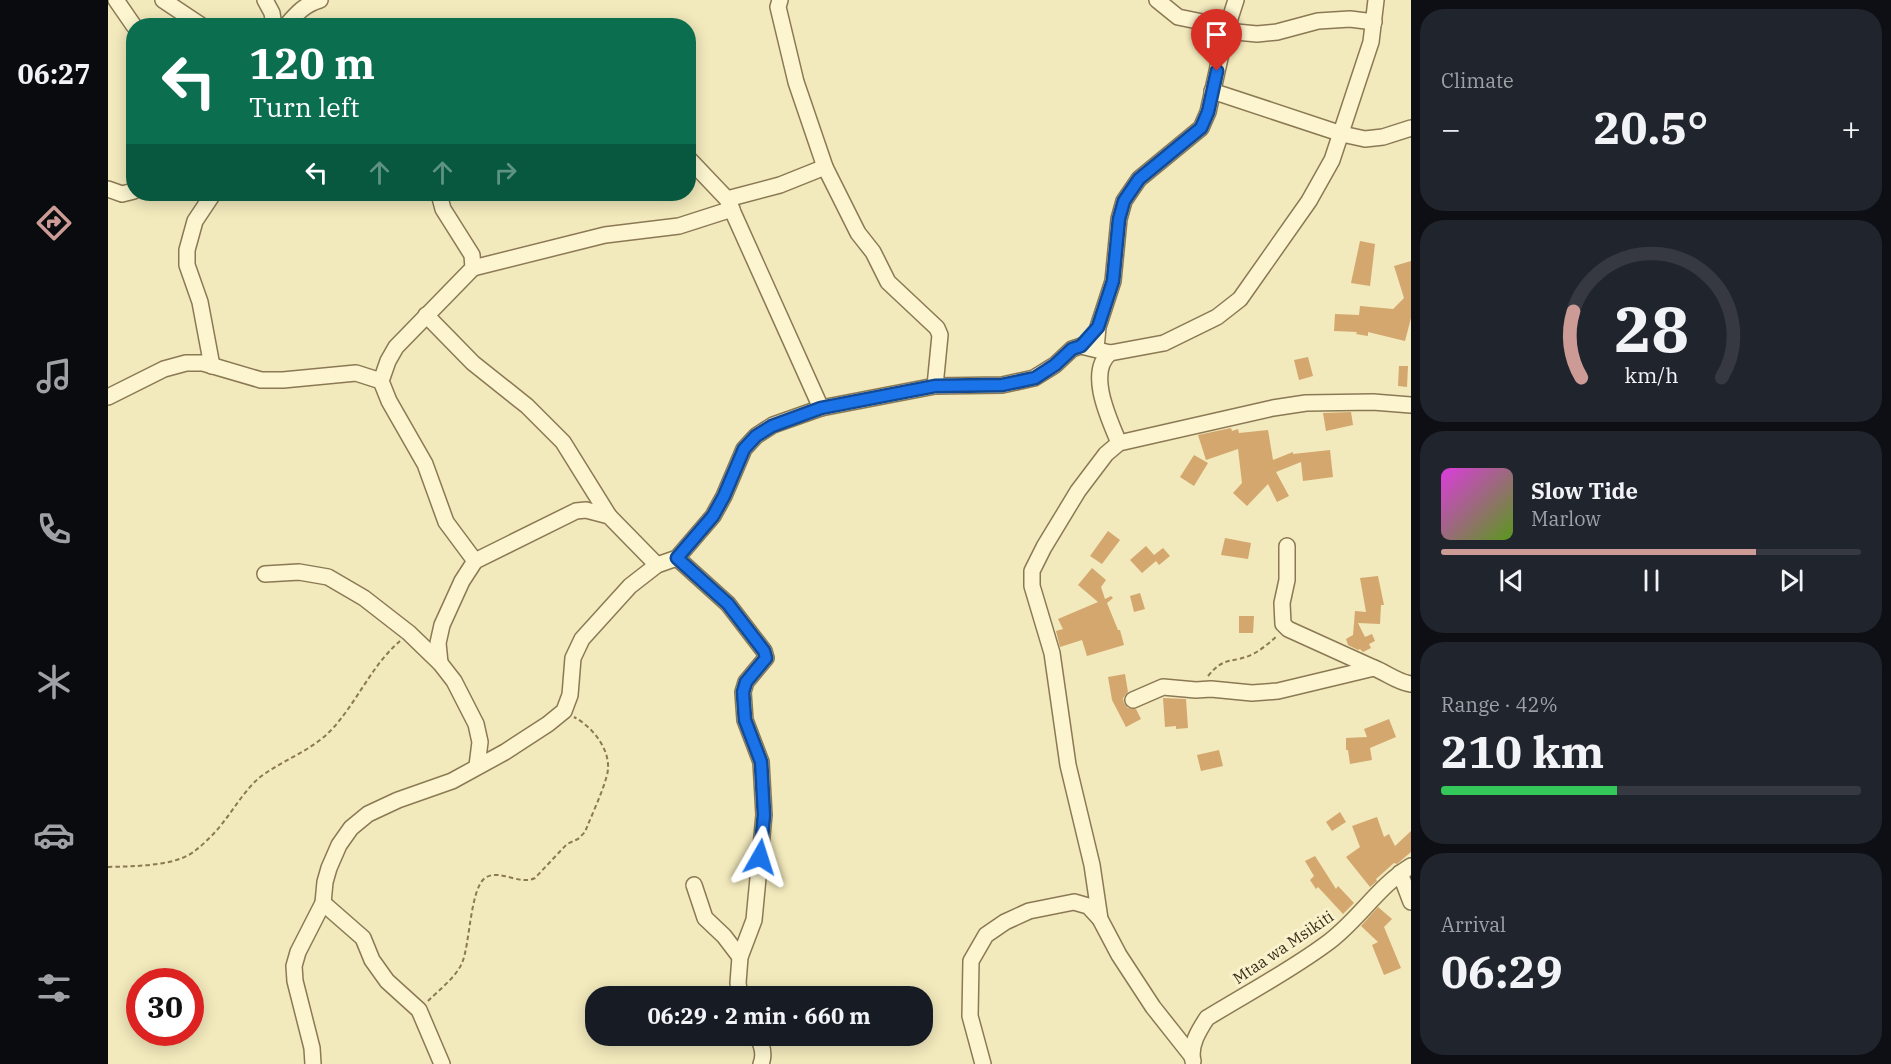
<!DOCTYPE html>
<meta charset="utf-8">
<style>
:root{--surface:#171b24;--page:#20242c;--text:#f1f3f6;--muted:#9ea1a6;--line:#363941;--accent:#cc9b95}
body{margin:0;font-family:"IBM Plex Serif",serif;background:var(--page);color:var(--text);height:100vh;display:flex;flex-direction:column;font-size:22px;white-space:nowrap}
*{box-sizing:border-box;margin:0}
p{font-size:20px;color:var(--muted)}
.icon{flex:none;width:33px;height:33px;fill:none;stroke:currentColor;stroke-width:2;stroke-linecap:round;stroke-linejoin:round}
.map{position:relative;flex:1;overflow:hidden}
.sheet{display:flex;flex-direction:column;gap:9px;padding:9px;background:#0d0f14;width:480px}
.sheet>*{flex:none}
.banner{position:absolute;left:18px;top:18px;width:570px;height:183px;border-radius:24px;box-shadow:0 3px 15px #0003;background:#0b6e4f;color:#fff;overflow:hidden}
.speed{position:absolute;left:18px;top:968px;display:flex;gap:12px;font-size:30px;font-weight:700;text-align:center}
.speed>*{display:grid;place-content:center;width:78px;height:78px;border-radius:50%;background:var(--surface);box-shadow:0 3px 15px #0003;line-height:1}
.speed .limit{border:9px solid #d22;background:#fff;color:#111}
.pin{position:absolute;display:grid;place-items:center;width:51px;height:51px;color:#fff;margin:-62px -26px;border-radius:50% 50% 50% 0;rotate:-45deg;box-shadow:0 0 6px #0007}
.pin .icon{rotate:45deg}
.me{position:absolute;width:66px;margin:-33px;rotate:6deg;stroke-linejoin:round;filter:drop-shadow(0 0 4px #0008)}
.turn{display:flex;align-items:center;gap:21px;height:126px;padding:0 24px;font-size:27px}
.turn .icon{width:78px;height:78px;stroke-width:2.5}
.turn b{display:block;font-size:42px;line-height:51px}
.lanes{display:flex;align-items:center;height:57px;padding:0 24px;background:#0003;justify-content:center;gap:30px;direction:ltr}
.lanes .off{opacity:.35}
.big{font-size:45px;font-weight:700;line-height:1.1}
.sheet .card{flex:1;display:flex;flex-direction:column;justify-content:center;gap:9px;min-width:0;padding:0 21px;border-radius:24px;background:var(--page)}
.sheet .dial{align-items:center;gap:0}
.dial svg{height:156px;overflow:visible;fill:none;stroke:var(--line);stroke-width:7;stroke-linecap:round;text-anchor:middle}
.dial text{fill:var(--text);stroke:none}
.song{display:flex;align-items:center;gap:18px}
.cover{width:72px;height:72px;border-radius:9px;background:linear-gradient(135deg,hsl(300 70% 55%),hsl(90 70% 35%))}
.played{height:6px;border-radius:3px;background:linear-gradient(90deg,var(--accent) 75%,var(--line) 75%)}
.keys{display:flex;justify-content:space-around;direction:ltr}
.heat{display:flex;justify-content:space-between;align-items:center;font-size:33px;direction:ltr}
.charge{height:9px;border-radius:4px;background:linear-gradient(90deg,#34c759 42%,var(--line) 0)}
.trip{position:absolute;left:477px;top:986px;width:348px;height:60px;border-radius:24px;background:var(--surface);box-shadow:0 3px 15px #0003;font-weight:700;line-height:60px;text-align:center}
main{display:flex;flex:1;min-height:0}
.menu{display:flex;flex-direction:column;width:108px;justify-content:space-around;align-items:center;background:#090b0e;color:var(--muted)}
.menu .icon{width:42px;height:42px}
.menu .selected{color:var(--accent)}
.menu b{font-size:27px;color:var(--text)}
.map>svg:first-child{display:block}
.building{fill:#d4a76e}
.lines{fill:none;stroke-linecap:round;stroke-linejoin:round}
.minor-casing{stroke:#8b7954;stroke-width:18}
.path{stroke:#8b7954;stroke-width:2;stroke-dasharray:4.5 3;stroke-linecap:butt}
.minor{stroke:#fcf5d0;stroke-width:15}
.route-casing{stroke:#114b97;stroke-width:15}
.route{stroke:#1a73e8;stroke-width:10}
.labels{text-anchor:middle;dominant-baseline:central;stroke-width:6;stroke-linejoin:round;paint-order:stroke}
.street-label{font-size:16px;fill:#382d1a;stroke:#f9f2cc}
</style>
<main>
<nav class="menu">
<b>06:27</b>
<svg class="icon selected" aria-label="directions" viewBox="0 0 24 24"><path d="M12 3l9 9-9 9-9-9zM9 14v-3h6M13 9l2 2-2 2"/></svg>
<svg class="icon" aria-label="music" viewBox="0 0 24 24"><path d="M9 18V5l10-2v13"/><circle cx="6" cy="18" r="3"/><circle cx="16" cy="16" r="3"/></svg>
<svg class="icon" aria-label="phone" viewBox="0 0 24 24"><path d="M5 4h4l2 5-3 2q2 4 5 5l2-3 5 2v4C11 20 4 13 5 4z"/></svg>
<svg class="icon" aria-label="climate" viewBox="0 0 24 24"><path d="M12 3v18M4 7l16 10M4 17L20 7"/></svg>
<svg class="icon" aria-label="car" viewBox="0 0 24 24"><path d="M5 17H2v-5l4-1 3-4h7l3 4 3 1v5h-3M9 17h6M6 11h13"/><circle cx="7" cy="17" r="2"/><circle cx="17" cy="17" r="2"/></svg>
<svg class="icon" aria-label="filters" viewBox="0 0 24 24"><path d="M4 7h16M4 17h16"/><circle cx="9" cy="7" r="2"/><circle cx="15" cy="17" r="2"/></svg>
</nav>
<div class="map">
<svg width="1303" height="1064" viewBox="0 0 1303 1064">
<rect width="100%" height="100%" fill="#f2e9bc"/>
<g class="building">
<polygon points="1252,241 1267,244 1262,286 1243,283"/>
<polygon points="1303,261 1303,318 1297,341 1260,332 1260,336 1248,334 1249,332 1226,331 1227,314 1251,315 1252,306 1285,309 1296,298 1286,266"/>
<polygon points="1200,357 1205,376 1191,380 1186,360"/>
<polygon points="1291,366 1300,366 1299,387 1290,386"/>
<polygon points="1243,412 1245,425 1218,431 1215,413"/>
<polygon points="1123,428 1124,431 1130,429 1131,433 1160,430 1165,460 1185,452 1185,454 1222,450 1225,477 1195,481 1193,462 1168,472 1181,496 1169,502 1160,484 1139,506 1125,493 1134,483 1130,449 1098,460 1090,435"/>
<polygon points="1086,455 1100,463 1086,486 1072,477"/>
<polygon points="1000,531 1012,540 994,564 982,556"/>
<polygon points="1117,538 1143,543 1140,559 1113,555"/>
<polygon points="1038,546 1046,555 1055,548 1062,556 1051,565 1048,561 1034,573 1022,560"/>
<polygon points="984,568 998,580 993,587 997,599 1003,596 1005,598 999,603 1010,630 1012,630 1016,645 979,656 974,640 952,647 948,631 955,629 950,619 990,602 970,585"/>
<polygon points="1270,576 1276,605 1273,605 1272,624 1250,623 1257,637 1264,634 1267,641 1261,644 1263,648 1255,652 1252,649 1250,650 1240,645 1238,639 1245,635 1247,611 1258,612 1252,578"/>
<polygon points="1032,593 1037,609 1026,612 1022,596"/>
<polygon points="1131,616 1146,616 1145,633 1131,633"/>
<polygon points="1017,674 1020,692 1015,698 1016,703 1020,708 1028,709 1033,719 1018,727 1004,700 1000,677"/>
<polygon points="1055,698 1078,699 1080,728 1068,729 1068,726 1057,727"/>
<polygon points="1281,719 1288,737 1262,748 1264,760 1242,764 1240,750 1238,750 1238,738 1259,737 1256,729"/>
<polygon points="1111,750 1115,766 1093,771 1089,755"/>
<polygon points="1232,812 1238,822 1224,831 1218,822"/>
<polygon points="1269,817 1276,837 1281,834 1287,846 1303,831 1303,852 1289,864 1286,863 1268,879 1269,881 1262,887 1238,857 1252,847 1244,826"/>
<polygon points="1207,856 1228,889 1230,886 1246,903 1235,914 1210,887 1208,889 1202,880 1206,876 1197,861"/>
<polygon points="1270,907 1284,919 1276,927 1293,968 1276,975 1264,945 1270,942 1253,926"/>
</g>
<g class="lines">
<defs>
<g id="minor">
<polyline points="8,0 26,26"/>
<polyline points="55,0 94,26"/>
<polyline points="157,0 164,13 166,26"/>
<polyline points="672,0 670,7 688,82 717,167 750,233 765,252 780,282 829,328 832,335 827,386"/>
<polyline points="1049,0 1070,17 1104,24 1118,31 1149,34 1169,32 1210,21 1242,19 1266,22"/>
<path d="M 178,26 C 188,14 197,4 212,0"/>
<polyline points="1104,91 1234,134 1257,139 1275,137 1303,128"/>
<polyline points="580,158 619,199 713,408"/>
<polyline points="0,189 14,194 26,191"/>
<polyline points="331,194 335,209 364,255 365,268 288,347 280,361 273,381 281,401 317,464 338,522 367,561"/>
<polyline points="619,199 672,185 717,167"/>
<polyline points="365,268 497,235 571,226 624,209"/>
<polyline points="318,315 365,363 419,406 455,442 501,516"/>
<polyline points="988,349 990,327 1005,281 1011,219 1016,201 1031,179 1093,128 1100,112 1118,31 1128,0"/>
<polyline points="104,366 92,302 79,265 79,250 87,221 105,194"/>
<polyline points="0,397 56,369 78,363 95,363 153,380 175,380 248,373 273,381"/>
<path d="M 1011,443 C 1002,421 978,372 1002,353 L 1056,343 L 1109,317 L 1132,299 L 1201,201 L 1224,160 L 1263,42 L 1268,0"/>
<polyline points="1179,546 1179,580 1174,603 1175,624 1180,629 1266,668"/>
<polyline points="569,558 620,604 656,651 658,658 638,682 635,692 637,720 653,762 656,815 646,920 632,957 630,983 632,996"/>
<polyline points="157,574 191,572 220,577 256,598 301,633 332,663 346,681 368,724 372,742 369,766"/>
<polyline points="332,663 330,643 334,625 354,581 367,561 468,511 478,510 501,516 549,565"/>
<path d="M 1025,700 L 1055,687 L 1088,690 L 1103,689 L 1144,693 L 1170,691 L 1266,668 C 1279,673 1289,682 1303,684"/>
<polyline points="1292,873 1303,902"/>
<polyline points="586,885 597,918 616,936 632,957"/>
<polyline points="215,903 255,938 264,960 279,981 311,1010 334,1064"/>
<path d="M 648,1035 C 654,1044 657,1054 653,1064"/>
<polyline points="1083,1055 1045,1007 1011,955 992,919 984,865 960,765 944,653 924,586 924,571 936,547 970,491 998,454 1011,443 1165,408 1198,403 1265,402 1303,405"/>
<path d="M 1085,1061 C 1081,1046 1091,1030 1099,1018 C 1138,994 1180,972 1218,944 C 1249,922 1270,886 1303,866"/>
<polyline points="205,1064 204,1048 187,981 186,966 190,952 215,903 217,882 221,868 231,845 243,828 260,814 290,800 344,781 397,752 440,724 456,711 462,695 465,658 474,639 522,586 549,565 569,558 605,516 616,496 636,449 648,436 665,425 713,408 827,386 894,385 926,378 947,365 964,349 973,346 1002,353"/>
<polyline points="875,1064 862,1016 863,961 878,935 897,922 921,911 966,902 980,906 992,919"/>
</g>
</defs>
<use href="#minor" class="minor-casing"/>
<g class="path">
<path d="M 1100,676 C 1117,655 1125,664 1145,654 C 1153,650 1161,643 1168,637"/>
<path d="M 0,867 C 25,866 68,867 88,850 C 98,842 109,831 117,820 C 127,807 138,789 151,778 C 175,759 205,751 226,727 C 250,700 264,665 292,641"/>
<path d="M 320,1001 C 331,990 348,977 354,963 C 362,945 362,889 377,878 C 392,868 411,886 427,878 L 459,844 L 470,839 L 477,832 C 484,814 494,794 499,775 C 505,752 485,727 466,717"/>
</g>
<use href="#minor" class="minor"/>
</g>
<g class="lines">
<defs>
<polyline id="route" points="652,857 656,815 653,762 637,720 635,692 638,682 658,658 656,651 620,604 569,558 605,516 616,496 636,449 648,436 664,426 713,408 827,386 894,385 927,378 947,365 964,349 973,346 990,327 1005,281 1011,219 1016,201 1031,179 1093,128 1100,112 1109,71"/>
</defs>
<use href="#route" class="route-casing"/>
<use href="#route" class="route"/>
</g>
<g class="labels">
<g class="street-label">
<text transform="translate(1175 947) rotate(-34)">Mtaa wa Msikiti</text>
</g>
</g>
</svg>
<div class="speed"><div class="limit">30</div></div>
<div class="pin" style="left:1109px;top:71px;background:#d93025"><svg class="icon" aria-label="arrive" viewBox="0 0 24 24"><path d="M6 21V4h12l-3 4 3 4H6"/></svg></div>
<svg class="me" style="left:652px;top:857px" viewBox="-20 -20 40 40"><path d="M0-17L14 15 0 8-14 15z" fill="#1a73e8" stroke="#fff" stroke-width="4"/></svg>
<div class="trip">06:29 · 2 min · 660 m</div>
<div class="banner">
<div class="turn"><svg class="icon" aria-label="left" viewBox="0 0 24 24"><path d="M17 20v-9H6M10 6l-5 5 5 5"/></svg><div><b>120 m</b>Turn left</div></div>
<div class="lanes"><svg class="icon" aria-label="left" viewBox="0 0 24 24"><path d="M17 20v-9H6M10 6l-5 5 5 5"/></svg><svg class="icon off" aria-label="ahead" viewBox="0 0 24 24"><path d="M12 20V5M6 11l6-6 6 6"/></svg><svg class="icon off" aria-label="ahead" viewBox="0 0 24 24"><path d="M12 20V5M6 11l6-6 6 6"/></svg><svg class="icon off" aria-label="right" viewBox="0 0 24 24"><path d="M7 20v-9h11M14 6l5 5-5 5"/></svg></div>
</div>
</div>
<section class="sheet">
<div class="card"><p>Climate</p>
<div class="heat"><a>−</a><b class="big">20.5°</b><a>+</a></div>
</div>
<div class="card dial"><svg viewBox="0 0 100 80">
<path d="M14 69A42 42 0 1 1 86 69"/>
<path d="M14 69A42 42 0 0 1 10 35" stroke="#cc9b95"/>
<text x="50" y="56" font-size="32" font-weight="700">28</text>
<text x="50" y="72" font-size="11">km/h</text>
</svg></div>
<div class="card">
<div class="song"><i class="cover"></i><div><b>Slow Tide</b><p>Marlow</p></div></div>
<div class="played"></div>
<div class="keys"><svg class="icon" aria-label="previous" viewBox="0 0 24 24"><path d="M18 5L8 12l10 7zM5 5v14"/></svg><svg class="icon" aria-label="pause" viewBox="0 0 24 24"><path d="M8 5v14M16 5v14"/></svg><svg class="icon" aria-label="next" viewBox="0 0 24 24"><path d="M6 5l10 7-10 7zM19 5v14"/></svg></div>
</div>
<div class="card"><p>Range · 42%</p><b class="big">210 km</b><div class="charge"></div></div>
<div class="card"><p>Arrival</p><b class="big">06:29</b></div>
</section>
</main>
